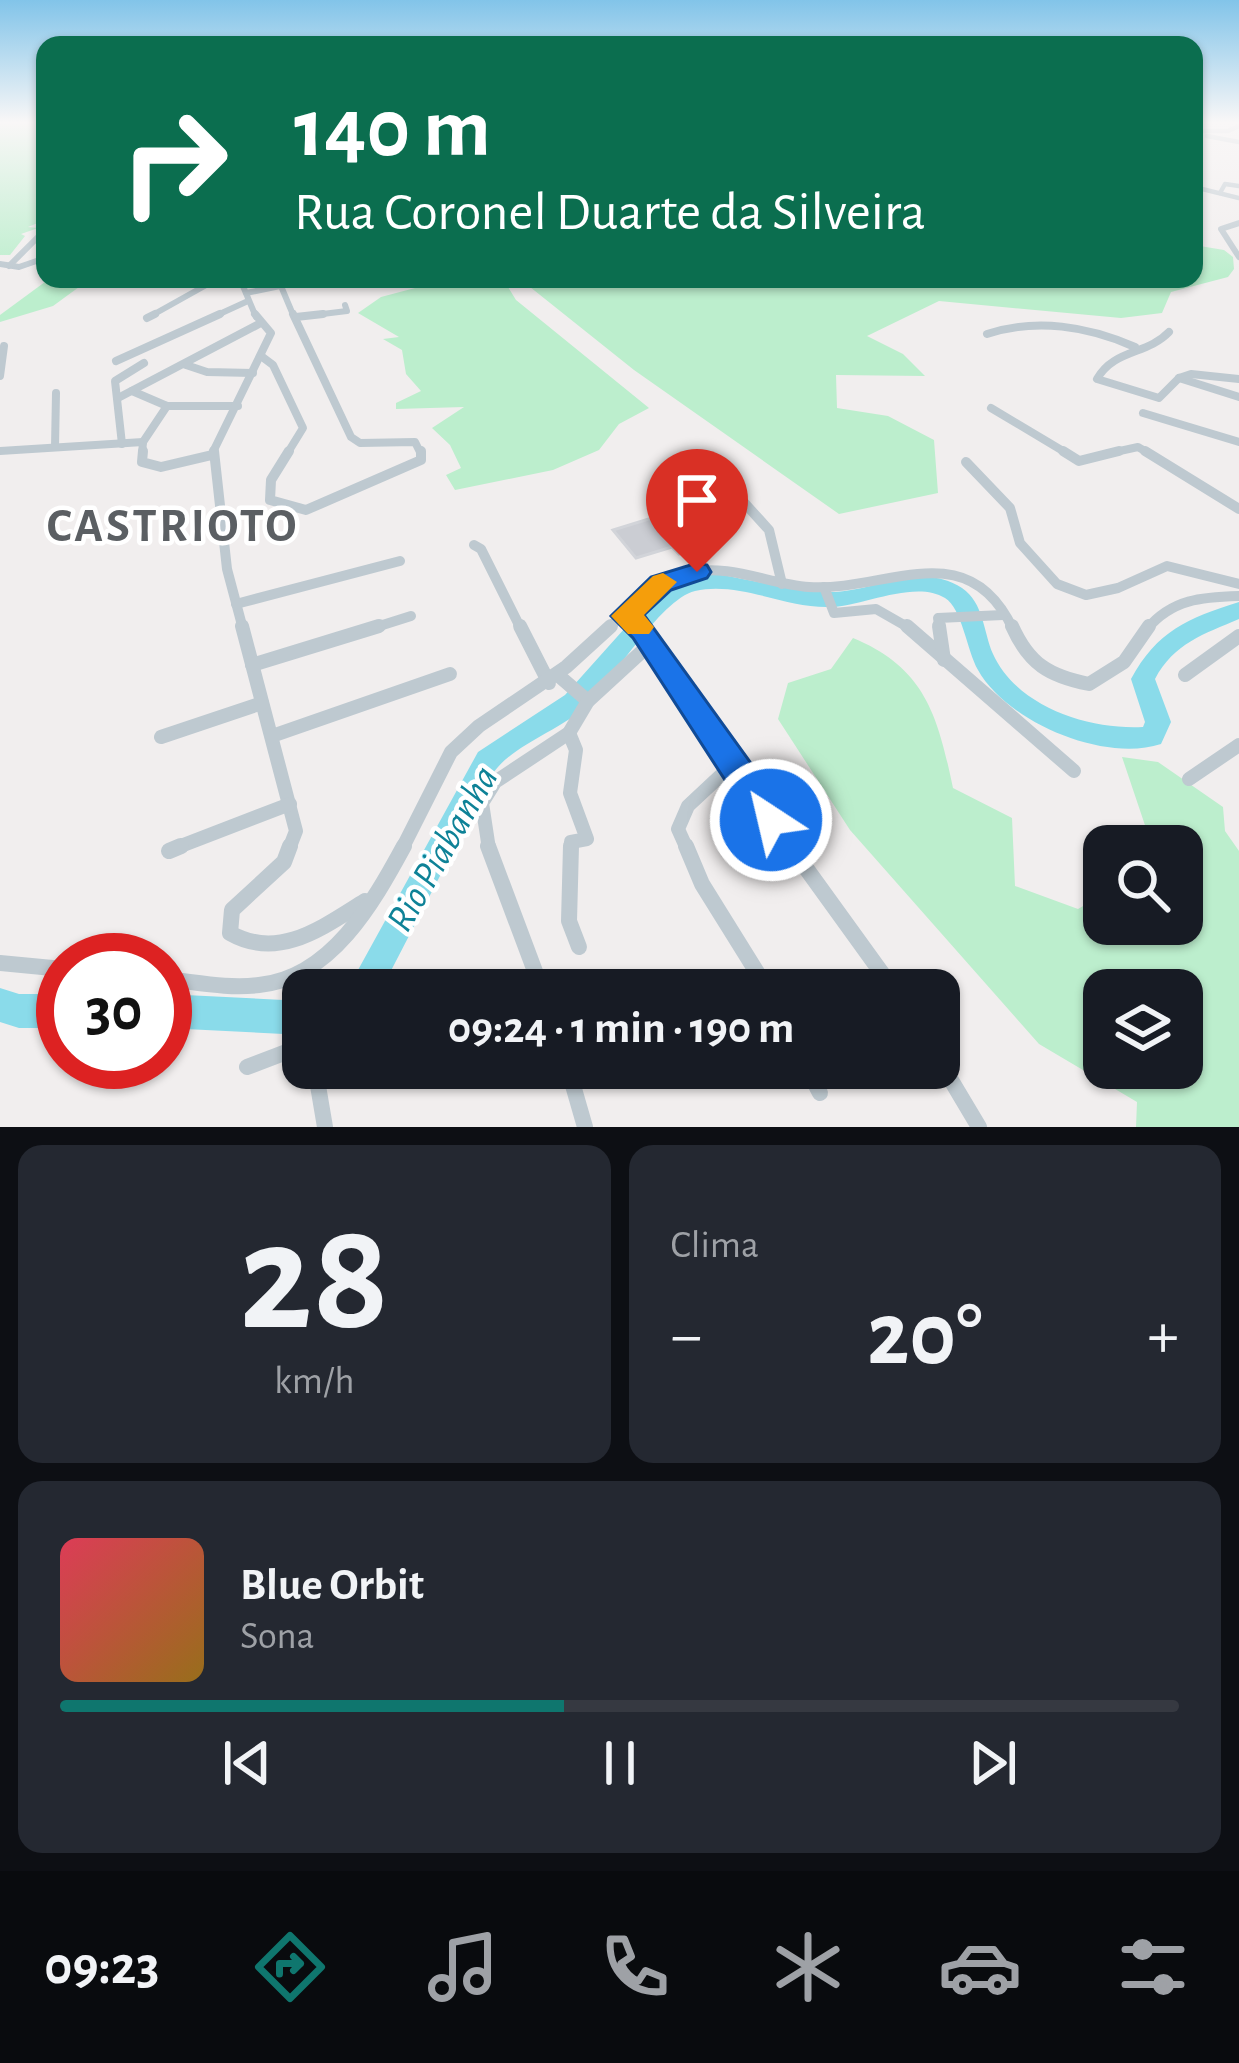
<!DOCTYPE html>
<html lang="pt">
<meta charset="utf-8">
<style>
:root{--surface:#171b24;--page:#242831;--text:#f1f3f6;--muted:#9ea1a6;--line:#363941;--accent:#0f766e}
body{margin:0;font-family:"Alegreya Sans",sans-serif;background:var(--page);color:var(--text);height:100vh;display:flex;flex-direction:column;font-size:45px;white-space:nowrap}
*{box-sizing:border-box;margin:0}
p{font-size:39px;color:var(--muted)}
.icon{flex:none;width:66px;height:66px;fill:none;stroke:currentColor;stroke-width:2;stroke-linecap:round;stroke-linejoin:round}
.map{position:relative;height:1127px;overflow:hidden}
.details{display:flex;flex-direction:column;gap:18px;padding:18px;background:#0d0f14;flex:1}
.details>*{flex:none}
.banner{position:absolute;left:36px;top:36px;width:1167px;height:252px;border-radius:24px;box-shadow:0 3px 9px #0004;background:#0b6e4f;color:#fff;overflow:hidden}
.fabs{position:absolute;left:1083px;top:825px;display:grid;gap:24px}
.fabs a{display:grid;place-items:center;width:120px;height:120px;border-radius:24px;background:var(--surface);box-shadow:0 3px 9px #0004;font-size:60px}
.speed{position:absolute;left:36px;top:933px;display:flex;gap:24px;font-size:60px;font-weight:700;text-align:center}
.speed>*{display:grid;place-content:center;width:156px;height:156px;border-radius:50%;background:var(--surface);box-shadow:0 3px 9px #0004;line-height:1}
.speed .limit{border:18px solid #d22;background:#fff;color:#111}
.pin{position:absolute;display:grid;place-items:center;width:102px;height:102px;color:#fff;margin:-123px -51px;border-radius:50% 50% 50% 0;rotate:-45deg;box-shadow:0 0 12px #0007}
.pin .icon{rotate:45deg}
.me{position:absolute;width:132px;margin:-66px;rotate:325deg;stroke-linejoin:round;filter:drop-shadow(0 0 9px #0008)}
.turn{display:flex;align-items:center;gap:42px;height:252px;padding:0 60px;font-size:54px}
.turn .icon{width:156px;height:156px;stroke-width:2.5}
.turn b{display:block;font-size:84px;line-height:102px}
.big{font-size:90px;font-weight:600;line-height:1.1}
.details .card{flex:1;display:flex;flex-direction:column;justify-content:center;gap:18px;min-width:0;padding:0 42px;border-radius:24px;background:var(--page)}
.details .dial{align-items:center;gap:0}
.dial b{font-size:156px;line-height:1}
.song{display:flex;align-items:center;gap:36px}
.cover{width:144px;height:144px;border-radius:18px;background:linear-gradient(135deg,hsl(350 70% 55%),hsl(40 70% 35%))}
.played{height:12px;border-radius:6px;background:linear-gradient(90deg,var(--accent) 45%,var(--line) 45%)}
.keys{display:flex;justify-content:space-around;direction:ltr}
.heat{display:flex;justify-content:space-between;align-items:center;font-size:66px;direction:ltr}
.details .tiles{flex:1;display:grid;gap:18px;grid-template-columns:1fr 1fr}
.card:last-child{grid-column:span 2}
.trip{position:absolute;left:282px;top:969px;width:678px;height:120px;border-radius:24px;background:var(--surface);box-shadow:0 3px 9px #0004;font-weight:600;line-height:120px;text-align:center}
.tab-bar{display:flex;height:192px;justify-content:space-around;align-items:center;background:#090b0e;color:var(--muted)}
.tab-bar .icon{width:84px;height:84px}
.tab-bar .current{color:var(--accent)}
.tab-bar b{font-size:54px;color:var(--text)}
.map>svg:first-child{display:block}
.green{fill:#bceecd;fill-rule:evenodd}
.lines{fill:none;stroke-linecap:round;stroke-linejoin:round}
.river{fill:#8adbea;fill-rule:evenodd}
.building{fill:#cbcdd3;stroke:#d2d4d9;stroke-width:3}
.street-far5{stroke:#bec9d0;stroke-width:4.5}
.street-far4{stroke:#bec9d0;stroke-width:6}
.street-far3{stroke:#bec9d0;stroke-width:8}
.street-far2{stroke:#bec9d0;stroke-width:10}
.street-far1{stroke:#bec9d0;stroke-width:14}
.street{stroke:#bec9d0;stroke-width:16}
.route{fill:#1a73e8;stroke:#114b97;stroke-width:3}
.slow{fill:#f59e0b}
.labels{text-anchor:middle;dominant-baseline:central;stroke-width:9;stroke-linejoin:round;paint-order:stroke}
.water-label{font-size:39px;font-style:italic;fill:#0e8297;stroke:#fff}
.district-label{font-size:48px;font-weight:bold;letter-spacing:3px;fill:#5b5f63;stroke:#fff}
</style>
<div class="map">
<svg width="1239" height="1127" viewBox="0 0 1239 1127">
<rect width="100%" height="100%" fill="#f1eeee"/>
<g class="green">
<polygon points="0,121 45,121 45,220 28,227 38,228 21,234 25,236 10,255 0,255"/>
<polygon points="1194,245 1224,250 1233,257 1234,269 1228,277 1171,292 1162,313 1121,318 939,301 867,336 903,354 925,376 836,375 837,408 888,416 934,440 938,493 839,514 634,370 520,279 1194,279"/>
<polygon points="49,279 90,279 53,306 0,322 0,315"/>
<polygon points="370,279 503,279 516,300 649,408 619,424 599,450 553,470 455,490 446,475 461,468 450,445 432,428 464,407 396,409 396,403 421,391 406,374 402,350 383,339 399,337 358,313 381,297 415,288"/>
<path d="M 853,638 C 926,668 938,717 953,788 L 1012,818 L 1015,886 L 1078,909 L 1104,894 L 1104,924 L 1182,924 L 1182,846 L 1152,846 L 1122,757 L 1158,762 L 1223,807 L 1225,831 L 1239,851 L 1239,1127 L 1136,1127 L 1137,1102 L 1039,1044 L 850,830 L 778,719 L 788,683 L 831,669 ZM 1104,990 L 1182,990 L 1182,1068 L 1104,1068 Z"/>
</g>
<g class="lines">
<g class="river">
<path d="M 716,574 C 752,580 790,590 826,592 C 869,594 921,560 962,588 C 984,603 983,631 993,654 C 1017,707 1089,730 1143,727 L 1145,722 L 1131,679 C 1157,631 1188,618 1239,602 L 1239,619 C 1204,634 1174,643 1155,679 L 1171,722 L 1161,744 C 1104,763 1007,722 978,670 C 967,651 962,608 945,598 C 915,579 861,607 829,607 C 785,608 739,581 695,591 C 659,600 612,683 583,709 C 559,730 511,747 494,772 C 479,794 469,821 456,845 C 431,893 406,942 381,990 L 347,990 L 478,752 L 565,695 L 642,609 L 674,581 Z"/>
<polygon points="0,988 19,994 63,994 63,1028 19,1028 0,1022"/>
<polygon points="165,994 303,1001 303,1035 165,1028"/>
</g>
</g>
<polygon class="building" points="668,513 699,548 679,554 672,547 636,558 613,530"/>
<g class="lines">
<g class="street-far5">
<polyline points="1194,131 1228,131 1239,126"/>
<polyline points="1207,136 1239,142"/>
<polyline points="1194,187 1239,198"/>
<polyline points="1220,193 1225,184 1239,186"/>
</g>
<g class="street-far4">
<polyline points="1239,223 1221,229 1239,257"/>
<polyline points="0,264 19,267 45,258"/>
<polyline points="9,266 45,230"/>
<polyline points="240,279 256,317"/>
<polyline points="278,279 294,317"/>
<polyline points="246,293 280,286"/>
<polyline points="149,317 217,279"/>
<polyline points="213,317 248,301"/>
<polyline points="298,317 347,311 345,305"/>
</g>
<g class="street-far3">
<polyline points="293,314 351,437 360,443 415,442 421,454"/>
<polyline points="296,317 323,314"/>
<polyline points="147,318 155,314"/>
<path d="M 1169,332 C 1147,355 1114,349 1097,379 L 1159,398 L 1179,378"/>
<path d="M 987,334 C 1036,318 1088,326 1135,347"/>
<polyline points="261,356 273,365 303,428 287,454"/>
<polyline points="116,361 220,314"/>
<polyline points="186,365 207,372 253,373"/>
<polyline points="0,376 4,346"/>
<polyline points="1179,378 1239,397"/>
<polyline points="1179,378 1191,374 1239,379"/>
<polyline points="132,391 167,406 238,406"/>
<polyline points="118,398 259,324"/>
<polyline points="991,408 1068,454"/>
<polyline points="1143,413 1239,442"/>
<polyline points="122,444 115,381 144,363"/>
<polyline points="55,447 56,393"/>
<polyline points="0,451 143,442"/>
<polyline points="142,454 143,442 167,406"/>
<polyline points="212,454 271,333 255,314"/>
<polyline points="1106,454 1138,447 1150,454"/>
</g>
<g class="street-far2">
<polyline points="143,451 142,462 161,467 212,455"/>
<polyline points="214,451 227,569 243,629"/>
<polyline points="289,451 271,480 270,500 306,510 421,460 421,451"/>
<polyline points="1063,451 1079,461 1119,451"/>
<polyline points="1145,451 1239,509"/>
<polyline points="966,462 1010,508 1020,543 1057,584 1086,595 1118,588 1167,566 1239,584"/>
<polyline points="709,464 769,530 782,584"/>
<polyline points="474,545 481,549 521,629"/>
<polyline points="824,587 834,613 876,609 911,629"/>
<polyline points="236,604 400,561"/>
<polyline points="625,616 641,629"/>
<polyline points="370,629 411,616"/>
<path d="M 608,629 C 631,606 657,578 690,572 C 729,564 770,584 809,587 C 887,592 967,532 1013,629"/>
<polyline points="940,629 938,618 1003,615"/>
<path d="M 1147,629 C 1172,599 1202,597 1239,596"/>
</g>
<g class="street-far1">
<polyline points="242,626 296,831 289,849"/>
<polyline points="520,626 549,683"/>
<polyline points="637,626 792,849"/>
<polyline points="907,626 1074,771"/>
<polyline points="939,626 944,660"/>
<path d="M 1012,626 C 1029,664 1049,676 1089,684 L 1124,662 L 1149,626"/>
<polyline points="252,665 379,626"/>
<polyline points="1185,675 1239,636"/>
<polyline points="559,676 588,701"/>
<polyline points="569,733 576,750 570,793 587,839 571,842 571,849"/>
<polyline points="272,736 450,674"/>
<polyline points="161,737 262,703"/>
<polyline points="1189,779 1239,745"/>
<polyline points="173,849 290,804"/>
<polyline points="402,849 451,752 479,726 566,667 611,626"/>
<polyline points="489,849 482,803 495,782 569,733 588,701 649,645"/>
<polyline points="687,849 678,829 688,806 732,765"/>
</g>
<g class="street">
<path d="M 290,846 L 284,862 L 232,910 L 230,933 C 279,961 323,927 365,901"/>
<polyline points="488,846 542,990"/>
<polyline points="571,846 569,921 579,947"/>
<polyline points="686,846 702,884 768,990"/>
<polyline points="790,846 894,990"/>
<polyline points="169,851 181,846"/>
<polyline points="0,963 63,969"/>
<polyline points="304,972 314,990"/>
<path d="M 165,979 C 196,982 228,989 259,985 C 331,978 373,903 404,846"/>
<polyline points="939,1060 979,1127"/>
<polyline points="247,1067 289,1051 303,1052"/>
<polyline points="315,1068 325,1127"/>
<polyline points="568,1068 585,1127"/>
<polyline points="807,1068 820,1093"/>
</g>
</g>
<linearGradient id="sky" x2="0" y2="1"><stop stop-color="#82c4e9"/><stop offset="0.44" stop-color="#f9f7f7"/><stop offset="1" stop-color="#f9f7f7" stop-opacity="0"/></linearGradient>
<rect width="1239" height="278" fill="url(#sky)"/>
<polygon class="route" points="697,563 707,565 711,572 707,578 671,590 644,615 784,809 789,820 784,831 771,836 758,831 633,638 611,616 651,577"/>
<polygon class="slow" points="663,573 677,582 644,615 654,627 649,634 628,634 611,616 653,576"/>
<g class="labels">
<g class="water-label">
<text transform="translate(443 849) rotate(-60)">Rio Piabanha</text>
</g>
<g class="district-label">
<text x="173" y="527">CASTRIOTO</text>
</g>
</g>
</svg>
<div class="fabs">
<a><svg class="icon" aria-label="search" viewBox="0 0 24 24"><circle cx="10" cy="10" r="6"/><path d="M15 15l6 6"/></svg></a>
<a><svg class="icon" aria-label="layers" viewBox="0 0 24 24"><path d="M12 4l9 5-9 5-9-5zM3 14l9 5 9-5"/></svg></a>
</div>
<div class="speed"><div class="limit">30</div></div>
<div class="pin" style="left:697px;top:572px;background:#d93025"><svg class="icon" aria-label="arrive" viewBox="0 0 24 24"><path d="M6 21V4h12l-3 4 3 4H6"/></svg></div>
<svg class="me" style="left:771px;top:820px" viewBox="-20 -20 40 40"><circle r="17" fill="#1a73e8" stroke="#fff" stroke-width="3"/><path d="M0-11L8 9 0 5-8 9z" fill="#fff"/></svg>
<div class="trip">09:24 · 1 min · 190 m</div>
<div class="banner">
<div class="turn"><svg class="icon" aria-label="right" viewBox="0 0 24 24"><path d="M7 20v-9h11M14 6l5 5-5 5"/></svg><div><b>140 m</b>Rua Coronel Duarte da Silveira</div></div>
</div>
</div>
<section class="details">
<div class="tiles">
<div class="card dial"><b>28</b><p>km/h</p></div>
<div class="card"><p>Clima</p>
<div class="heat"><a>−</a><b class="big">20°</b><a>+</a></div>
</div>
<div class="card">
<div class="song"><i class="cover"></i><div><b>Blue Orbit</b><p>Sona</p></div></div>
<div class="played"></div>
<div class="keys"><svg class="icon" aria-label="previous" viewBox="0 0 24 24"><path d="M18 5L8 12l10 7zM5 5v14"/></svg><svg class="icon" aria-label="pause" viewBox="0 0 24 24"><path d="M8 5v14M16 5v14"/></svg><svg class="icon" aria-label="next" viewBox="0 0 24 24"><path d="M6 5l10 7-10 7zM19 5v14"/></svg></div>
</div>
</div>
</section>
<nav class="tab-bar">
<b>09:23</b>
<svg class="icon current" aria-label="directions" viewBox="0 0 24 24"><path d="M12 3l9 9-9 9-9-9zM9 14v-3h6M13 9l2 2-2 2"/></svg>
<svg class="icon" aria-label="music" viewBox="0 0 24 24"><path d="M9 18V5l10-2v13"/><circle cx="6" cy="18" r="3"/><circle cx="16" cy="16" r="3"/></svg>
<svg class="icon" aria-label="phone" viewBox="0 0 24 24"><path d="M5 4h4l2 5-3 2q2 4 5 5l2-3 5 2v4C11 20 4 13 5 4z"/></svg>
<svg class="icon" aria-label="climate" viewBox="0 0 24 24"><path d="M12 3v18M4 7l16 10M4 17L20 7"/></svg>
<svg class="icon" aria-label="car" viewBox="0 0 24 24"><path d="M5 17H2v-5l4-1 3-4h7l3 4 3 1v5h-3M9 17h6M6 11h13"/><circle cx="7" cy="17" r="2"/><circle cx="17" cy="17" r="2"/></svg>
<svg class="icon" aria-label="filters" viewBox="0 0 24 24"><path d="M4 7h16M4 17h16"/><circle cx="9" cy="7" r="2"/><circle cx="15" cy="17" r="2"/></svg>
</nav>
